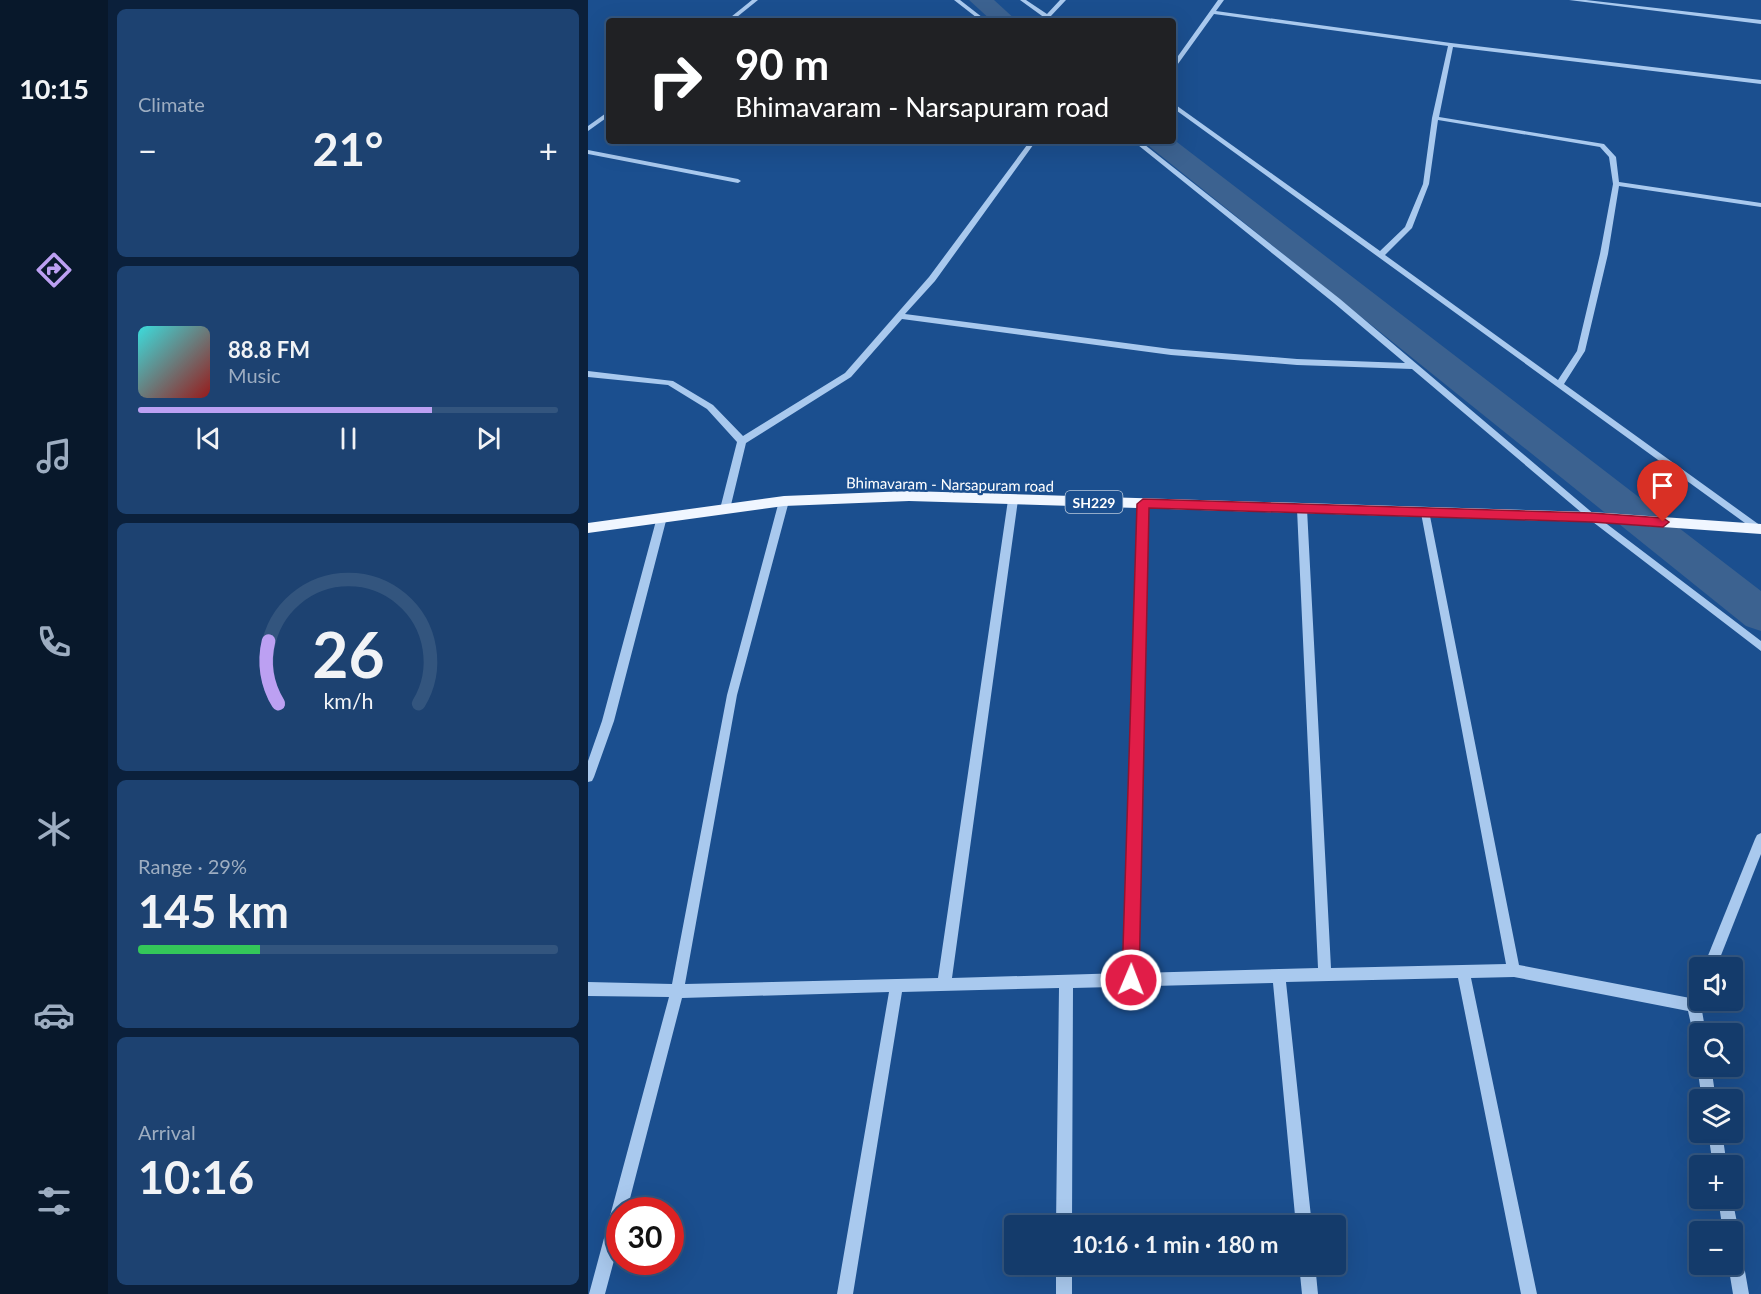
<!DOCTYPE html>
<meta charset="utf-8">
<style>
:root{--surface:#143b6b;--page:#1d4271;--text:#f1f3f6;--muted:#9dadc1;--line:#33557e;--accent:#bca0f2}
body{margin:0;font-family:Lato,sans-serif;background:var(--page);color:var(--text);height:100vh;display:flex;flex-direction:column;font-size:22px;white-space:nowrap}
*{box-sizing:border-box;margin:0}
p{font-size:20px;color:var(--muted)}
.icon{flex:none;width:33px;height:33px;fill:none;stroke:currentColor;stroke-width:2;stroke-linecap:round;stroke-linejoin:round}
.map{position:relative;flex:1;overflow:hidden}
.drawer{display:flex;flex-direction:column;gap:9px;padding:9px;background:#0b203b;width:480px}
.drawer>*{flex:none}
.banner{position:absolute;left:18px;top:18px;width:570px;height:126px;border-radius:6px;box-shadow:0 6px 24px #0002,0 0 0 2px var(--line);background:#202124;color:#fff;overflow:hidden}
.controls{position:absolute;left:1101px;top:957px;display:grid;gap:12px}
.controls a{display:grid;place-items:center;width:54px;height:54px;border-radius:6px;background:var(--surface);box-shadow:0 6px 24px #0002,0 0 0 2px var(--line);font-size:30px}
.speed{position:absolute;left:18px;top:1197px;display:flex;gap:12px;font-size:30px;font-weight:700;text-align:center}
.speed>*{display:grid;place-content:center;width:78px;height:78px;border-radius:50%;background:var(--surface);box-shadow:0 6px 24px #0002,0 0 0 2px var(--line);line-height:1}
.speed .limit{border:9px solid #d22;background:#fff;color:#111}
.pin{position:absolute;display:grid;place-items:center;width:51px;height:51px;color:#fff;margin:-62px -26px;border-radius:50% 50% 50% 0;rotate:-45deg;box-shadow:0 0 6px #0007}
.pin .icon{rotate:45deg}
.me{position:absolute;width:66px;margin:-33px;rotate:1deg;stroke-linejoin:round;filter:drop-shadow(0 0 4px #0008)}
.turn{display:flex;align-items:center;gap:21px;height:126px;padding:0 30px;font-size:27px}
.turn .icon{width:78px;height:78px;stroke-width:2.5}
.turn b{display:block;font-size:42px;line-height:51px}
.big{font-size:45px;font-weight:700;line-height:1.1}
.drawer .card{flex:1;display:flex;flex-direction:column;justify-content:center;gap:9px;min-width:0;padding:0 21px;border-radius:9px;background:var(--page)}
.drawer .dial{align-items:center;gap:0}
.dial svg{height:156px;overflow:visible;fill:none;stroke:var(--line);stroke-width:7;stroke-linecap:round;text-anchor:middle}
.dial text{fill:var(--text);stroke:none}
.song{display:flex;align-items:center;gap:18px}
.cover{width:72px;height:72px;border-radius:9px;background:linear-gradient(135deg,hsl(180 70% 55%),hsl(0 70% 35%))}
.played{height:6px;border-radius:3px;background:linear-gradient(90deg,var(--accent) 70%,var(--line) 70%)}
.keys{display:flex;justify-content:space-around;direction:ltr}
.heat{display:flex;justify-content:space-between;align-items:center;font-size:33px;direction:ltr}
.charge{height:9px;border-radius:4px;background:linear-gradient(90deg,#34c759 29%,var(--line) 0)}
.trip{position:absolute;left:416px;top:1215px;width:342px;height:60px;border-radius:6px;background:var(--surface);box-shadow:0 6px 24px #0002,0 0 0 2px var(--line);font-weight:700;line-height:60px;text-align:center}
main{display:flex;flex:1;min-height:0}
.tabs{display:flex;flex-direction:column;width:108px;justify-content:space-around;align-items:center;background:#08182b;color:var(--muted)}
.tabs .icon{width:42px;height:42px}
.tabs .current{color:var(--accent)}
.tabs b{font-size:27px;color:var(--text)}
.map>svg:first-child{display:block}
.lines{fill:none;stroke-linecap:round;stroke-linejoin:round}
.canal{fill:#3c6290;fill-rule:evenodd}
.minor{fill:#a9c9ee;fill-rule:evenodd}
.major{fill:#f0f6ff;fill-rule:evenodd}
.route{fill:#e11d48;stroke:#92132f;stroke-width:1.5}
.labels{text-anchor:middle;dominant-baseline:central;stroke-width:4.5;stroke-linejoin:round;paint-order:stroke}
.shield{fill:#1b4f8f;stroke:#bbcadd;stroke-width:1.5}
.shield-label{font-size:14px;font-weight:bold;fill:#fff}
.street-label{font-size:15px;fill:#fff;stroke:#1b4f8f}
</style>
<main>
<nav class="tabs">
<b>10:15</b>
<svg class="icon current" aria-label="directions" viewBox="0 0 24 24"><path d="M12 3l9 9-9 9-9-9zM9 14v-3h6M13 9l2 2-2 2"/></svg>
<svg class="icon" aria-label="music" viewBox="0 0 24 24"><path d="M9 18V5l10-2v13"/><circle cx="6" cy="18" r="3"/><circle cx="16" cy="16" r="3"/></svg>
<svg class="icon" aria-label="phone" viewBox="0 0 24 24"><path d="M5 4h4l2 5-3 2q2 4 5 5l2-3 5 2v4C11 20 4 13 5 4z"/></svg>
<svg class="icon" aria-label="climate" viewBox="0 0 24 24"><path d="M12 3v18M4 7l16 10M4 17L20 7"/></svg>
<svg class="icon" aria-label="car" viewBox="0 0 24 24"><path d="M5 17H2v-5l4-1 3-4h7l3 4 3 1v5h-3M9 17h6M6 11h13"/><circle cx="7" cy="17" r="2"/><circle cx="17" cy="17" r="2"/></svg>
<svg class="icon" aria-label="filters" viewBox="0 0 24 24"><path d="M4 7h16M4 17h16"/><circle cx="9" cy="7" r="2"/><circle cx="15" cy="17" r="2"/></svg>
</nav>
<section class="drawer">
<div class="card"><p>Climate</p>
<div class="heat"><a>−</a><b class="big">21°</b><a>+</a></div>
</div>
<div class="card">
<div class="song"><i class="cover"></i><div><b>88.8 FM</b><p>Music</p></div></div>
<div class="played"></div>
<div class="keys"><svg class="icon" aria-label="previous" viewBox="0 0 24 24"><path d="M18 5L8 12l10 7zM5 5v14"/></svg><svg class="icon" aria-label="pause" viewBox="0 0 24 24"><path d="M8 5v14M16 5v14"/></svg><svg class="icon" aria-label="next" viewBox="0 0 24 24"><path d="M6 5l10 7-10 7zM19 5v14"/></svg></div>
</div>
<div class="card dial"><svg viewBox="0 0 100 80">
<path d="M14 69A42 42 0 1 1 86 69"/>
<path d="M14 69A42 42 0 0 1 9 37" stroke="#bca0f2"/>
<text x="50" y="56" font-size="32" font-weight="700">26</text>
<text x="50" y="72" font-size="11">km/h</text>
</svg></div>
<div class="card"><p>Range · 29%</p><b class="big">145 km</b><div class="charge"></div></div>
<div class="card"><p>Arrival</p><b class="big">10:16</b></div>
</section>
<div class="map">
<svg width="1173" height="1294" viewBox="0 0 1173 1294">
<rect width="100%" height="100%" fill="#1b4f8f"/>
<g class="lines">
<g class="canal">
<polygon points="381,0 406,0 429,21 404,21"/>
<polygon points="585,139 1173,591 1173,631 1158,626 562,147 558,141 585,141"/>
</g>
<g class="minor">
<polygon points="164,0 170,0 144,21 138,21"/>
<polygon points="366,0 372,0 399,21 393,21"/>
<polygon points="432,0 438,0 459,14 472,0 478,0 462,17 468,21 461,21"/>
<path d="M 630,0 L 636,0 L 628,11 L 863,43 L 1173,80 L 1173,84 L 865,47 L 851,117 L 1016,144 L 1028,157 L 1031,182 L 1173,203 L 1173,207 L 1031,186 L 1020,254 L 997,351 L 976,384 L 1173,526 L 1173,532 L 1168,531 L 585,108 L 585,103 L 792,251 L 817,227 L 835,184 L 844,118 L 860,46 L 626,14 L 587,68 L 585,69 L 585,63 ZM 850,120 L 1012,147 L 1021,157 L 1025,184 L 1012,254 L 989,351 L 970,380 L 797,255 L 824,228 L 841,184 Z"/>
<polygon points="981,0 998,0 1173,20 1173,24"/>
<polygon points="21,111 21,116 0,131 0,126"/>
<polygon points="442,141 448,141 347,281 317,314 583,349 709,359 817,363 746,303 545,141 552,141 752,299 1007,515 1173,641 1173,651 1001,519 824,369 709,365 583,355 314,319 263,377 158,443 142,509 137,512 132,509 149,442 119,409 80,385 0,377 0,371 85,381 125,405 155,436 257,373 341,277"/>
<polygon points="0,150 150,179 153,181 150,183 0,154"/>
<polygon points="425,497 430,500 364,978 537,973 550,504 555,501 560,504 550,973 730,968 709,509 714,506 719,509 743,968 918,964 833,513 838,510 841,511 931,965 1102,998 1107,987 1112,986 1112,1000 1115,1000 1113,1005 1118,1034 1112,1034 1112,1044 1107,1042 1100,1011 926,977 883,978 949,1294 933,1294 870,978 698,982 724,1226 708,1226 685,983 485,988 484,1226 468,1226 471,988 314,992 265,1294 249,1294 301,992 94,998 39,1210 32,1210 32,1238 17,1294 1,1294 81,997 0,996 0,982 84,984 139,695 191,501 196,498 201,501 149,695 97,984 350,978 420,500"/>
<polygon points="74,514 79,517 26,721 6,777 4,781 0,782 0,761 14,721 69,517"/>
<polygon points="1173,833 1173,854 1128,968 1115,968 1167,839 1169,835"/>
<polygon points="1112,1061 1112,1066 1123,1066 1128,1100 1114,1100 1109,1066"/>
<polygon points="1120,1132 1134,1132 1139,1166 1125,1166"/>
<polygon points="1130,1198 1144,1198 1151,1232 1148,1237 1152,1243 1161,1294 1145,1294 1140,1264 1144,1264 1144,1232 1135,1232"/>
<rect x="468" y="1264" width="16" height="30"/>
<polygon points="711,1264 727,1264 730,1294 714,1294"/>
</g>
<polygon class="major" points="321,491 1004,512 1173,524 1173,534 1004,522 321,501 196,506 0,533 0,523 196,496"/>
</g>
<polygon class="route" points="555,499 1004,513 1075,518 1081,522 1075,527 1004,522 561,508 551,980 549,986 543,988 537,986 534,980 549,504"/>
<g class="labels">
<rect class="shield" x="477.5" y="491" width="57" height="22" rx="4.5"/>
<g class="shield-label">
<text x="506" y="502">SH229</text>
</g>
<g class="street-label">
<text transform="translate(362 484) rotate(1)">Bhimavaram - Narsapuram road</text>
</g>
</g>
</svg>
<div class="controls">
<a><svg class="icon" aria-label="sound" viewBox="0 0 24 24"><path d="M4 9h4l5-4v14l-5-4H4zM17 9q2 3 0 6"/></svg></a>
<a><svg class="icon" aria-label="search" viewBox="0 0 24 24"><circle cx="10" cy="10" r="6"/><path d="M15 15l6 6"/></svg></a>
<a><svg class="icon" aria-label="layers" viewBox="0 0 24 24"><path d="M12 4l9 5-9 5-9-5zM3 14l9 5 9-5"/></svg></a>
<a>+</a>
<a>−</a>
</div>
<div class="speed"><div class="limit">30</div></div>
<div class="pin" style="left:1075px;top:522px;background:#d93025"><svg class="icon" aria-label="arrive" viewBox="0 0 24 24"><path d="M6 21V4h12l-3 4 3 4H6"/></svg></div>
<svg class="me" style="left:543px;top:980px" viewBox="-20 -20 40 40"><circle r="17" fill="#e11d48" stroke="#fff" stroke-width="3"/><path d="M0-11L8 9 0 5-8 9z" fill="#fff"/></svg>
<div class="trip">10:16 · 1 min · 180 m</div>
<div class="banner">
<div class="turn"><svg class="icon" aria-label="right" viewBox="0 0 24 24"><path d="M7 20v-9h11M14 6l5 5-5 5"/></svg><div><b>90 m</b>Bhimavaram - Narsapuram road</div></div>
</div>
</div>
</main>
